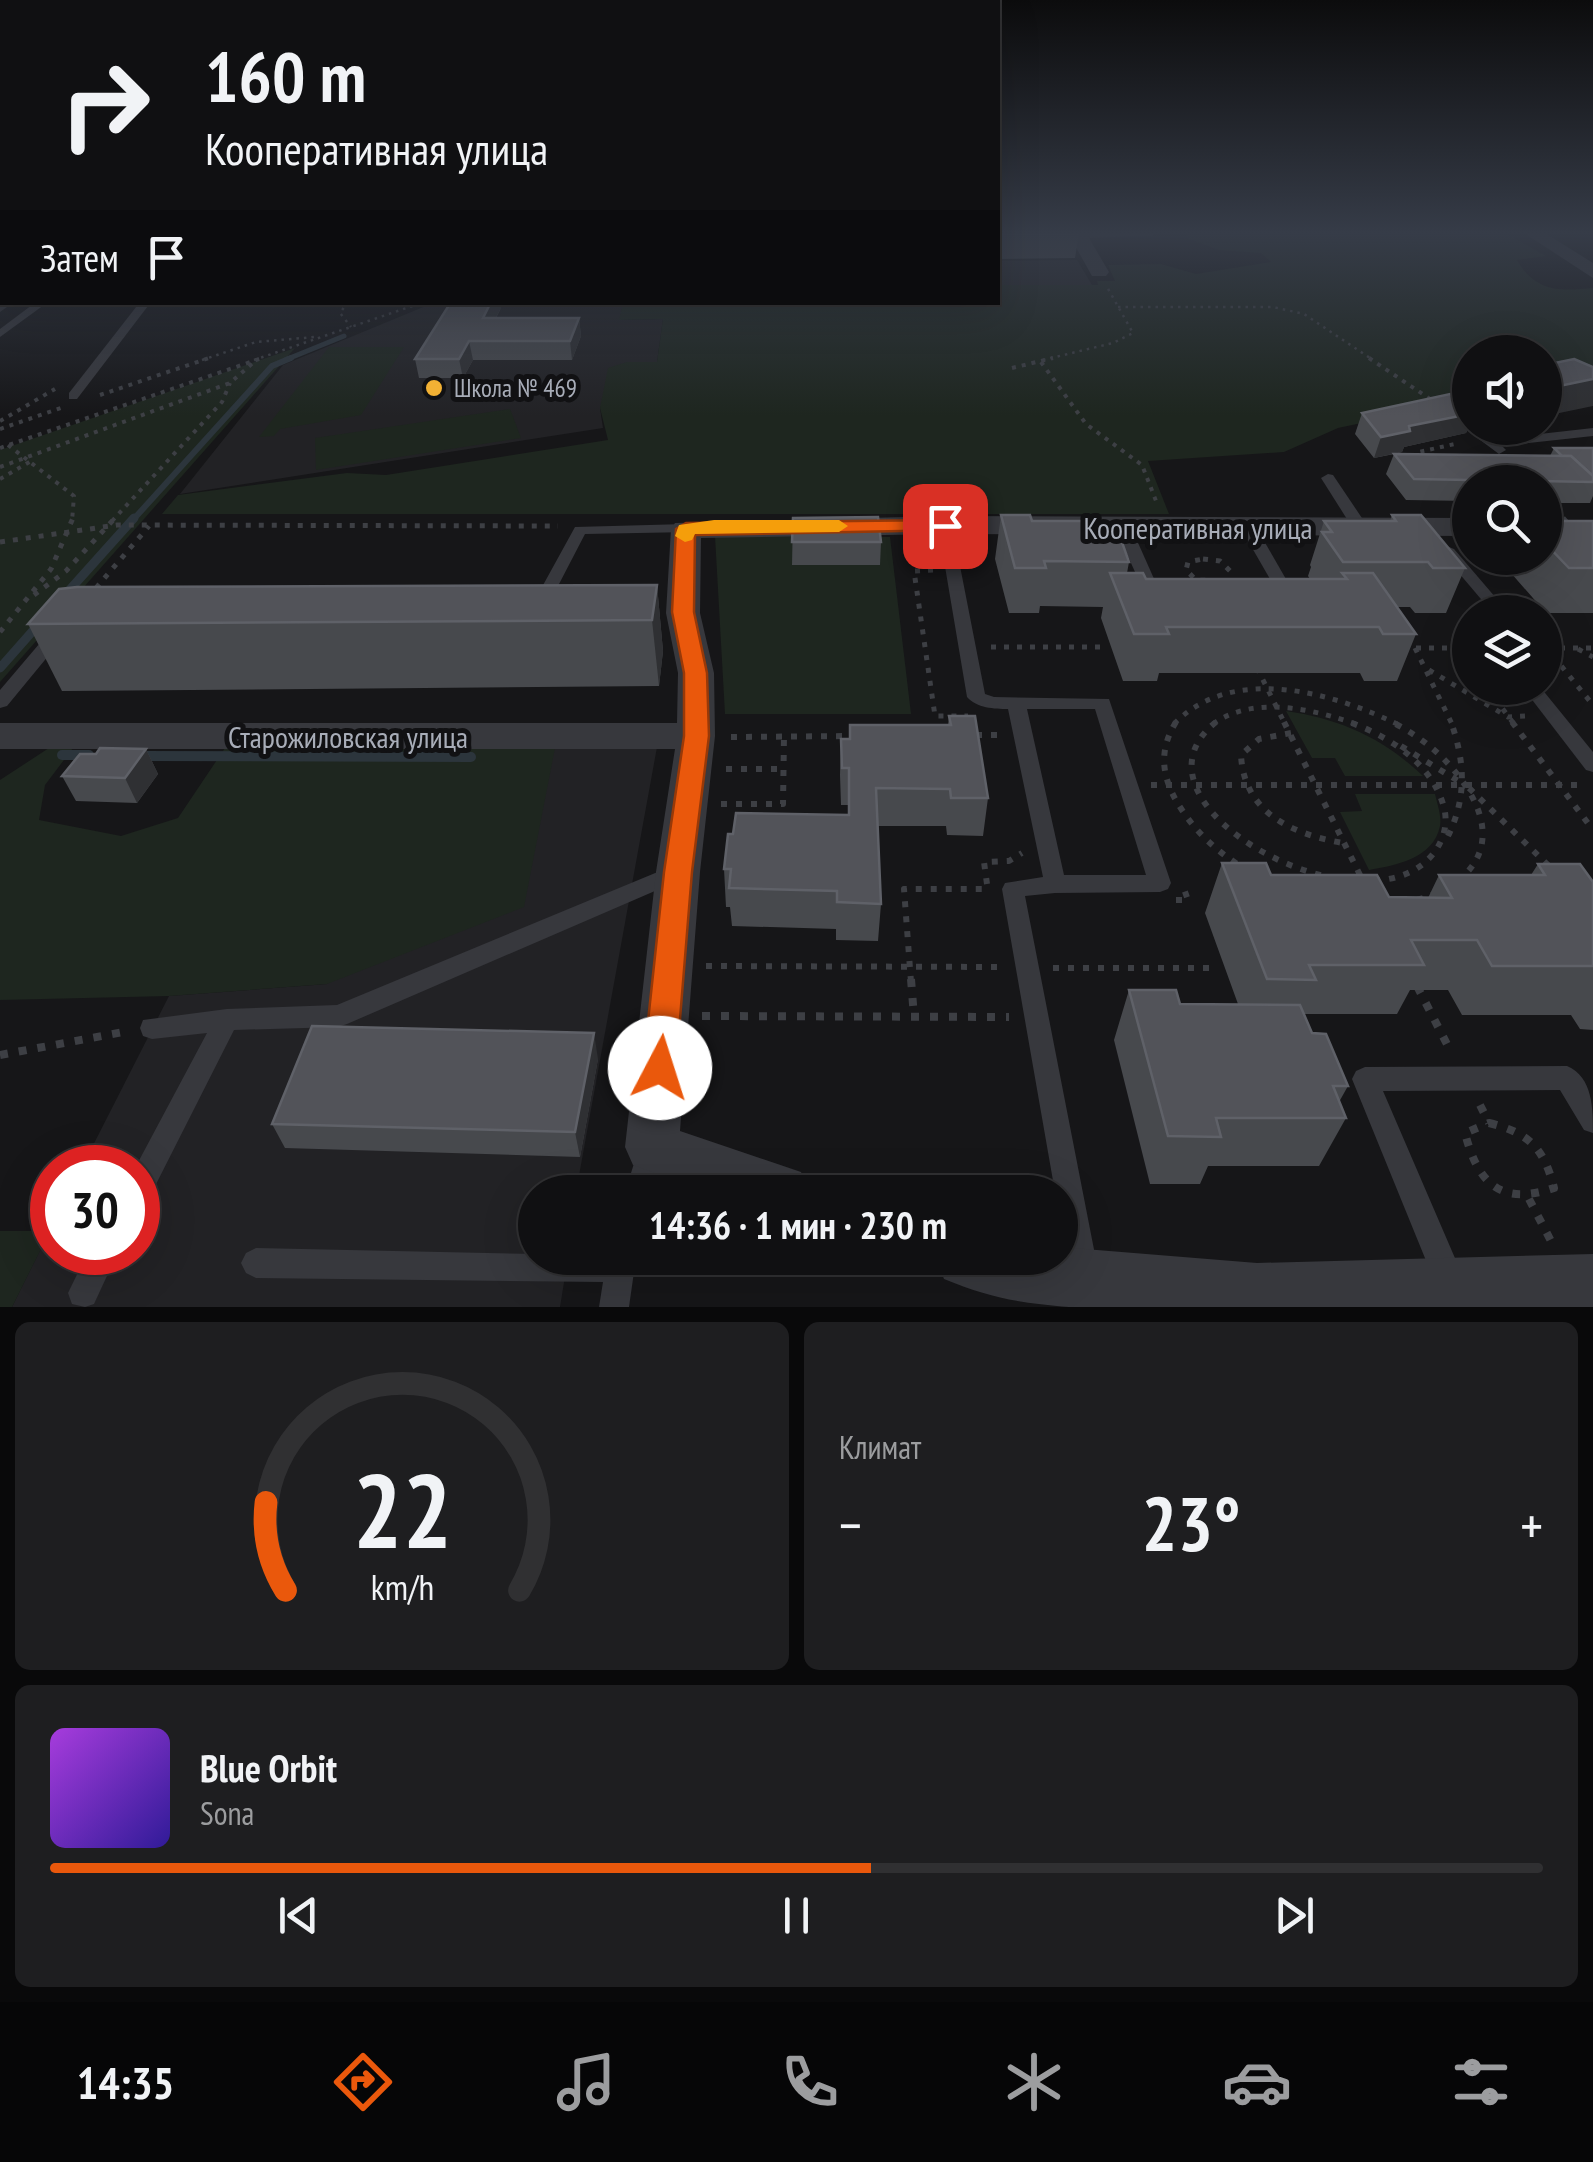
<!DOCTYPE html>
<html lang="ru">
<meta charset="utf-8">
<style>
:root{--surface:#101012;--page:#1e1e20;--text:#f1f3f6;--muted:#9c9d9f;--line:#303032;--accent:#ea580c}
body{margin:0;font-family:"PT Sans Narrow",sans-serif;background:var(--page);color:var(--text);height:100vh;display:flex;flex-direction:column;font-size:38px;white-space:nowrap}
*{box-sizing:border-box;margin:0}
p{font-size:32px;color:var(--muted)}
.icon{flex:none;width:55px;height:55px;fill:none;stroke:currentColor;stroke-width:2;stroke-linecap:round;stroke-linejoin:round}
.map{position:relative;height:1307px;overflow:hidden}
.sheet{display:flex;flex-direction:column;gap:15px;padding:15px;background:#09090a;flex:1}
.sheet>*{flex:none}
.hud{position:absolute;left:0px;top:0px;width:1000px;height:305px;box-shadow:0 10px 40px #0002,0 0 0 2px var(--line);background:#101012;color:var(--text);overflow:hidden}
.tools{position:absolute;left:1452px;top:335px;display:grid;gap:20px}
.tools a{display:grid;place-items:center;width:110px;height:110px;border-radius:50%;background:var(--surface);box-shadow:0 10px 40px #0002,0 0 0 2px var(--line);font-size:50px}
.speed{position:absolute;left:30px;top:1145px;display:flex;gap:20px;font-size:50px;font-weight:700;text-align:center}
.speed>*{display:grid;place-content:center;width:130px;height:130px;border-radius:50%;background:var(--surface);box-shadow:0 10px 40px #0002,0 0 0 2px var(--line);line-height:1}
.speed .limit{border:15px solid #d22;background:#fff;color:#111}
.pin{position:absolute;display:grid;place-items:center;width:85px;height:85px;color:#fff;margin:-42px;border-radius:20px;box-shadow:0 5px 15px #0006}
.me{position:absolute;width:110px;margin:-55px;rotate:5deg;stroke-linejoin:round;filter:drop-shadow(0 0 8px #0008)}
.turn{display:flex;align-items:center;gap:35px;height:210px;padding:0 40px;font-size:45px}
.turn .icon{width:130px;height:130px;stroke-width:2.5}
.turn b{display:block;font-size:70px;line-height:85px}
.then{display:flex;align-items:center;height:95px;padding:0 40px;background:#0003;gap:20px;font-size:38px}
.big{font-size:75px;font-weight:700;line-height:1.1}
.sheet .tile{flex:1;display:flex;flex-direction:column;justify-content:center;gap:15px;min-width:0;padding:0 35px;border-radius:15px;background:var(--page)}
.sheet .dial{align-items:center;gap:0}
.dial svg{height:260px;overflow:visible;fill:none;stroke:var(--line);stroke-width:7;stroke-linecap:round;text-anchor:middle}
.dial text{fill:var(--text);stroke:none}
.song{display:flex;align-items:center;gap:30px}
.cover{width:120px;height:120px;border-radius:15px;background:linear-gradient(135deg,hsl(280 70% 55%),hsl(250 70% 35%))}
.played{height:10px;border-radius:5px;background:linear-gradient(90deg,var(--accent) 55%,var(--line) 55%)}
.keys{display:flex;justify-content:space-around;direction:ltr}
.heat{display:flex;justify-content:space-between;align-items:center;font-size:55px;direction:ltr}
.sheet .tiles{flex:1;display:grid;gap:15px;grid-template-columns:1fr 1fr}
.tile:last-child{grid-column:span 2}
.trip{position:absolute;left:518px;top:1175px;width:560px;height:100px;border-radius:50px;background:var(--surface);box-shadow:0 10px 40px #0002,0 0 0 2px var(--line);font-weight:700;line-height:100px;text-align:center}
.dock{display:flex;height:160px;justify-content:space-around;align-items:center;background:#060607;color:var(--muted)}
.dock .icon{width:70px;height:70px}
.dock .on{color:var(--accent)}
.dock b{font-size:45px;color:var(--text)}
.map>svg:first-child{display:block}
.built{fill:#222225}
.green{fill:#1e261f}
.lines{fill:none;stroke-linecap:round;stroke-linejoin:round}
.stream-far3{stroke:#2c353c;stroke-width:5}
.stream-far2{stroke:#2c353c;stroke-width:6}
.stream-far1{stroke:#2c353c;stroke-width:9}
.stream{stroke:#2c353c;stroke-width:10}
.path-far4{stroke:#3d3f44;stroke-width:2.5;stroke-dasharray:2.5 5;stroke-linecap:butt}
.path-far3{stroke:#3d3f44;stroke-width:4;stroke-dasharray:4 6;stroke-linecap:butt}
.path-far2{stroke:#3d3f44;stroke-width:5;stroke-dasharray:5 8;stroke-linecap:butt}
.path-far1{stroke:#3d3f44;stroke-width:6;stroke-dasharray:6 9;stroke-linecap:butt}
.path{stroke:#3d3f44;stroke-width:8;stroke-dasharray:8 11;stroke-linecap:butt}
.lane{fill:#37383d;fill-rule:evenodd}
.street{fill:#37383d;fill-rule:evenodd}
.wall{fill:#47494d}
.shaded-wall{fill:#2f3033}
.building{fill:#525359;stroke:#5f6168;stroke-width:2.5}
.route{fill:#ea580c;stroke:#983908;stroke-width:2.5}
.slow{fill:#f59e0b}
.poi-dot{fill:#f2b134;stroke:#111113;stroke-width:4}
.labels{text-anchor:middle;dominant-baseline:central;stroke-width:10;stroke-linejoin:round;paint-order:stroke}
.far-poi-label{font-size:25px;fill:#a8adb8;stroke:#111113;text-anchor:start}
.street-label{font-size:30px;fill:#a8adb8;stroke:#111113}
</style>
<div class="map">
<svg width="1593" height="1307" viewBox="0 0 1593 1307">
<rect width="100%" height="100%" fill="#161618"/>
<g class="built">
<polygon points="1077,260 1092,285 998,285 998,261"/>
<polygon points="433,303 623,303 620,320 663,319 657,362 627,362 600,408 603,428 180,494 283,365"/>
<polygon points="657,747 576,1192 535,1192 535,1258 568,1258 560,1307 12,1307 52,1226 52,1252 138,1252 138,1168 82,1167 169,996 327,984 555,748"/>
</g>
<g class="green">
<path d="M 1186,233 L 1507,234 L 1546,256 L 1517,260 C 1536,293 1561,291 1593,288 L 1593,375 L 1545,384 L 1545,352 L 1470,352 L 1470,400 L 1338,428 L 1284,452 L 1148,461 L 1169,514 L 162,514 L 178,495 L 347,473 L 386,475 L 608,440 L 600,408 L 608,368 L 627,362 L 657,362 L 663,319 L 619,320 L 623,303 L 998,302 L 998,285 L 1098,285 L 1097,281 L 1115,281 L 1108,265 L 1161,264 L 1196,274 L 1271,262 L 1261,253 L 1218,250 L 1187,238 Z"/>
<polygon points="329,347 404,347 361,415 280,429 274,436 259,437"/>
<polygon points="295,348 0,682 0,450"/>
<polygon points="510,409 521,438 316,470 315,438"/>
<polygon points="715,536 890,537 911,714 725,714"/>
<path d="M 1286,711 C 1341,719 1383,738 1423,776 L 1345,776 L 1335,758 L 1312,758 Z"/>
<polygon points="49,748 73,748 45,785 39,820 121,836 178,818 225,748 555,748 524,907 327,984 169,996 0,1000 0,780"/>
<path d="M 1355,794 L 1435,794 C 1437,803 1442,817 1440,826 C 1433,859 1396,865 1369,870 L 1340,812 L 1362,811 Z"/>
<polygon points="0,1231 50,1231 12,1307 0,1307"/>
</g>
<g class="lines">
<polyline class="stream-far3" points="285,360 344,336"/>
<polyline class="stream-far2" points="132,521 272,366 291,358"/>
<g class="stream-far1">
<polyline points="65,595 134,518"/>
<polyline points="0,668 38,625"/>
</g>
<g class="stream">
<polyline points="62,755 89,755"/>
<polyline points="140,756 471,757"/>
</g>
<g class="path-far4">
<polyline points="348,302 340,313 351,327"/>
<polyline points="1118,307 1273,307 1304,314 1373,360"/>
<polyline points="202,360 256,342 315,337"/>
<polyline points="254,360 424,302"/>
<polyline points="1043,360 1113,343 1133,333 1107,287"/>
</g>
<g class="path-far3">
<polyline points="1369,358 1433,401"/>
<polyline points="1041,362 1086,424 1142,465 1158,506"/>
<polyline points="1012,368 1053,358"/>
<polyline points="100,395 209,358"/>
<polyline points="0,421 55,389"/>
<polyline points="0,429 61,408"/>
<polyline points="8,445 74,496 72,521"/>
<polyline points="0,448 262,358"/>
<polyline points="1424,459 1419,452 1459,443"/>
<polyline points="0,467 230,383 254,362"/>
<polyline points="0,479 31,461"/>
<polyline points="1545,499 1565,521"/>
<polyline points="112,521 222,402 230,383"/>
</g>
<g class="path-far2">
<polyline points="1563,518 1570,526"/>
<polyline points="0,542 117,525 558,526"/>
<polygon points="1203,559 1220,561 1230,571 1229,581 1196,580 1186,570 1188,562"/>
<polyline points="933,570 914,571 935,716 968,716"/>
<polyline points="96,588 149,526"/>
<polyline points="34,595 66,571 115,518"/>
<polyline points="0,632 51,569 73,518"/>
<polyline points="1545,646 1593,705"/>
<polyline points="991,647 1103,647"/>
<polyline points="1415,648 1452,724"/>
<polyline points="1416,648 1457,648"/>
<polyline points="1470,648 1457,648 1470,665"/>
<polyline points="1547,648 1593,648"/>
<polyline points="1578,649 1593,657"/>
<polyline points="1257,668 1285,724"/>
<polyline points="1429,670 1508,717 1525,716"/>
<polyline points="1487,688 1514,724"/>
<path d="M 1174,724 C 1232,664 1331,692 1397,724"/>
<path d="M 1213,724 C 1253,695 1313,709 1356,724"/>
</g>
<g class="path-far1">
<path d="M 1176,722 C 1156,754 1163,783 1184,813 C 1224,872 1302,902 1371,905 C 1438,907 1513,867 1470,793 C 1451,761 1425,739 1392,722"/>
<path d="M 1216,722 C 1113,804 1365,939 1433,854 C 1444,840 1449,822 1443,804 C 1430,762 1388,736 1349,722"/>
<polyline points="1284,722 1363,881"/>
<polyline points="1512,722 1593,830"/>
<path d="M 1291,733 L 1259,739 L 1241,755 C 1244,813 1292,834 1343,843"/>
<polyline points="976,735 1000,735"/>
<polyline points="731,737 855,736"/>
<polyline points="1401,746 1460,782"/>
<polyline points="726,769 783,769"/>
<polyline points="1151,785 1585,785"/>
<polyline points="1469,788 1551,868"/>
<polyline points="721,804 783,804 784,736"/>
<path d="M 1448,836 C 1467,797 1465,762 1451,722"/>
<polyline points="987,884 984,862 1009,861 1022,853"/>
<polyline points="1176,900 1188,900 1184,889"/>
<polyline points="706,966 1000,967"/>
<polyline points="1053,968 1210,968"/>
<polyline points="911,982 904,889 988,889"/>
</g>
<g class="path">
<polyline points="911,979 914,1017"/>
<polyline points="1417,986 1451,1052"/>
<polyline points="702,1016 1009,1017"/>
<polyline points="0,1055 129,1031"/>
<polyline points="1480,1105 1489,1123"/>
<path d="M 1489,1123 C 1529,1133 1544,1148 1554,1188 C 1501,1206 1478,1184 1465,1133 Z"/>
<polyline points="1529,1199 1551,1241"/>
</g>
<g class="lane">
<polygon points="1075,233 1157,233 1152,236 1078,238 1073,235"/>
<polygon points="36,302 48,302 0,337 0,329"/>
<polygon points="140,302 151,302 77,399 69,399 69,393"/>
<polygon points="1470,425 1470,428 1480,428 1494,439 1593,428 1593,436 1502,446 1506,450 1499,454 1468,431 1466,428"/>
<polygon points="1328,474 1333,475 1368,527 1365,530 1355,530 1352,527 1321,478"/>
<path d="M 945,521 L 952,525 L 985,694 L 994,697 L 1109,699 L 1171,883 L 1168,889 L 1160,892 L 1055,893 L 1025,896 L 1098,1270 L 1093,1280 L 1083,1285 L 1073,1280 C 1061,1253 1060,1222 1060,1192 L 1055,1192 L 1002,889 L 1005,883 L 1043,877 L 1008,709 C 994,709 977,708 967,697 L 938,525 ZM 1027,709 L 1095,709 L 1146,875 L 1064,875 Z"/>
<polygon points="1123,522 1131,527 1163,599 1161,602 1149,602 1147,599 1115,527"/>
<polygon points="1248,522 1256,527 1298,600 1296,603 1290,605 1282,600 1240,527"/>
<polygon points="686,524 694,529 691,532 585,534 545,611 533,611 531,607 575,527"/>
<polygon points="1449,547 1454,549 1508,612 1492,612 1441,552"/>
<polygon points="57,629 66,634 63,638 7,706 0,708 0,690 51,630"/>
<polygon points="1523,688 1541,688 1593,752 1593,772 1586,770"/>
<polygon points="677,864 685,866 688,872 685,878 347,1024 338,1027 234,1030 148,1200 138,1204 138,1168 135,1168 207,1033 152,1039 143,1036 140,1028 143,1020 227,1009 337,1005"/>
<path d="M 1567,1066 C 1593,1077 1593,1109 1593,1133 L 1584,1130 L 1560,1090 L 1383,1091 L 1464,1279 L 1460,1290 L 1449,1294 L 1438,1290 L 1352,1079 L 1356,1071 L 1365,1067 Z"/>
<polygon points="652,1134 662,1138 666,1147 653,1192 625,1192 642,1138"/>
<polygon points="256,1248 535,1254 535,1258 636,1258 629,1307 599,1307 603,1282 256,1278 246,1273 241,1263 246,1253"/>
<polygon points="88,1252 118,1252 94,1304 85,1307 72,1304 68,1293"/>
</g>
<g class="street">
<polygon points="1068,233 1086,233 1109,272 1106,276 1092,276"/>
<polygon points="1524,233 1545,233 1593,263 1593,278"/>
<polygon points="945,516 1470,518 1470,536 945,534 701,538 700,613 714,673 715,736 700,872 680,1131 801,1172 809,1192 706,1192 633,1165 625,1147 656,872 675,749 0,749 0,723 677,723 678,673 666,613 671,529 675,523"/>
<path d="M 1060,1247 L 1257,1263 L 1593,1254 L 1593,1307 L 1069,1307 C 1020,1303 990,1298 944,1279 L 936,1258 L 1060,1258 Z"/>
</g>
</g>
<g class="wall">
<polygon points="998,233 1079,233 1075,258 998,259"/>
<polygon points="501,308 496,318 579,318 581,336 572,360 473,360 463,378 419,378 415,359"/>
<polygon points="1470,388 1470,424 1466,433 1404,447 1402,452 1394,454 1550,456 1554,448 1593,448 1593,496 1590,503 1545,503 1545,482 1470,482 1470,501 1406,500 1386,474 1394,454 1374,458 1355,434 1362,413 1464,405"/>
<polygon points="1001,515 1108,531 1129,562 1127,573 1146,579 1310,579 1308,576 1311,567 1310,565 1324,521 1390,521 1392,515 1465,568 1446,613 1415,613 1410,607 1397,607 1416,634 1397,681 1364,681 1360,673 1159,673 1157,681 1123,681 1101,618 1103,607 1040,606 1039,613 1009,613 995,559"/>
<polygon points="793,518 881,542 880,565 792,565"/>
<polygon points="1545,521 1593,521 1593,613 1546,613 1504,565 1507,558 1545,558"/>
<polygon points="657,585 663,651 659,686 62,691 28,624"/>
<polygon points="949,716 988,798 983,836 947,835 946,826 878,826 881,904 878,941 836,940 836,929 732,926 730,907 726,907 724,869 733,834 848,815 848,805 841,805 840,775 841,739 849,739 850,725 948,725"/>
<polygon points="146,749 158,774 137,803 76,801 62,776 96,754"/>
<polygon points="1222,863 1271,875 1389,897 1428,898 1439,875 1531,875 1538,864 1593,882 1593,1030 1580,1029 1571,1015 1462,1015 1448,990 1410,990 1397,1014 1304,1014 1312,1033 1348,1086 1339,1102 1346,1118 1319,1166 1208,1166 1200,1184 1150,1184 1114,1040 1129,990 1180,1004 1238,1004 1205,913"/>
<polygon points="598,1059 580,1157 285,1148 272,1124"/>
</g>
<g class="shaded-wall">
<polygon points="0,233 2,233 2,302 14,302 0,312"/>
<polygon points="491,302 500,302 501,308 486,336 483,318"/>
<polygon points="579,318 581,336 572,360 570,341"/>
<polygon points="469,341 473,360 463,378 459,359"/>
<polygon points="1593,379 1593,406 1545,416 1545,389"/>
<polygon points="1470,414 1470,424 1466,433 1404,447 1402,452 1374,458 1381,437 1409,426"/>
<polygon points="657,585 663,651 659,686 652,620"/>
<polygon points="146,749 158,774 137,803 125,778"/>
<polygon points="594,1033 598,1059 580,1157 575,1132"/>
</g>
<g class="building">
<polygon points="998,233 1079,233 998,234"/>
<polygon points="451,302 491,302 483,318 579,318 570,341 469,341 459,359 415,359"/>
<polygon points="1574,359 1593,367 1593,379 1545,389 1545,365"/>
<polygon points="1450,394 1470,409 1470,414 1409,426 1410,431 1381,437 1362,413"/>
<polygon points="1554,448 1593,448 1593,476 1571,456 1562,456"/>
<polygon points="1394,454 1571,456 1593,476 1593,482 1414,479"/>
<polygon points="1001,515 1030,515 1032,521 1104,521 1108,531 1118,531 1129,562 1044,561 1046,568 1015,568"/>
<polygon points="1392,515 1421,515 1465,568 1433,568 1428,562 1343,562 1322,532 1332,532 1324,521 1396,521"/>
<polygon points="878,517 881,542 792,542 793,518"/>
<polygon points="1545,521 1593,521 1593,568 1569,568 1545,543"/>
<polygon points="1110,573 1143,573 1146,579 1347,579 1342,573 1373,573 1416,634 1383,634 1379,627 1166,627 1169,634 1134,634"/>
<polygon points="657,585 652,620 28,624 59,589 77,587"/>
<polygon points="949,716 975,716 988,798 951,798 950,789 876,788 881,904 837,902 837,891 729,888 731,869 724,869 728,834 733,834 736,813 849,815 849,768 842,768 841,739 850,739 850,725 951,725"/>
<polygon points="100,748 146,749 125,778 62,776 80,754 96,754"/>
<polygon points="1222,863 1266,863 1271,875 1377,875 1389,897 1452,898 1439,875 1545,875 1538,864 1580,864 1593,882 1593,966 1492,966 1477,940 1411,940 1424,965 1309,965 1316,980 1267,979"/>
<polygon points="1129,990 1176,990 1180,1004 1300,1005 1312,1033 1326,1034 1348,1086 1333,1086 1346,1118 1216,1118 1221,1137 1168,1136"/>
<polygon points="312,1026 594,1033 575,1132 272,1124"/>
</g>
<linearGradient id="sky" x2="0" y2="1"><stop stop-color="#0c0c0d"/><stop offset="0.56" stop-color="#363c48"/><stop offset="1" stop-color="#363c48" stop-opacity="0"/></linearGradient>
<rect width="1593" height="416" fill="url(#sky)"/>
<polygon class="route" points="945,520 952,521 952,530 695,535 694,612 707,673 709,736 692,872 676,1068 671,1079 660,1084 648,1079 643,1068 664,872 684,736 684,673 672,612 676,529 686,523"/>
<polygon class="slow" points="714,520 839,520 848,526 839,532 695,534 692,540 685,542 675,536 679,525"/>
<circle class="poi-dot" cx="434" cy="388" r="10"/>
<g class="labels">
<g class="far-poi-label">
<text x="454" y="388">Школа № 469</text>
</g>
<g class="street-label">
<text x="1198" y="527">Кооперативная улица</text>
<text x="348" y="736">Старожиловская улица</text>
</g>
</g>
</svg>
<div class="tools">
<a><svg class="icon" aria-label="sound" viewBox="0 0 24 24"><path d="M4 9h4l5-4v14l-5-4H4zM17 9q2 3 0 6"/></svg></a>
<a><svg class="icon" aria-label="search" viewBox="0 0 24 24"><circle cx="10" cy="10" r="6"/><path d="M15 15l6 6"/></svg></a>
<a><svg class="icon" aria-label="layers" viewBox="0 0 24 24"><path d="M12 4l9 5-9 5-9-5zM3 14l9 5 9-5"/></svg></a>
</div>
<div class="speed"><div class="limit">30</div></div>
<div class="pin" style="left:945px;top:526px;background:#d93025"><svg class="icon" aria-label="arrive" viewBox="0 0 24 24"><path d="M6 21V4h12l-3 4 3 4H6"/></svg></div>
<svg class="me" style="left:660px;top:1068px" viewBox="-20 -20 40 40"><circle r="19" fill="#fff"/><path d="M0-13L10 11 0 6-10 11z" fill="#ea580c"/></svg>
<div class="trip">14:36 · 1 мин · 230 m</div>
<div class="hud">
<div class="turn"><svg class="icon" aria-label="right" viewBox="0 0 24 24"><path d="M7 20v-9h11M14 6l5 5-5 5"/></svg><div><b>160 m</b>Кооперативная улица</div></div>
<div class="then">Затем<svg class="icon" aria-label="arrive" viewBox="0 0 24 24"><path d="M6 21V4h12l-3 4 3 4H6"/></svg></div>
</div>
</div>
<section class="sheet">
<div class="tiles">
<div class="tile dial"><svg viewBox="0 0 100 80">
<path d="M14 69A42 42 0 1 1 86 69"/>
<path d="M14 69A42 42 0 0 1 8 42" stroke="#ea580c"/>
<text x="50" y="56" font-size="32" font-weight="700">22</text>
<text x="50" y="72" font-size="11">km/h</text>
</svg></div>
<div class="tile"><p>Климат</p>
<div class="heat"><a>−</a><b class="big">23°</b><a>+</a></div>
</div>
<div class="tile">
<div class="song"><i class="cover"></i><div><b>Blue Orbit</b><p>Sona</p></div></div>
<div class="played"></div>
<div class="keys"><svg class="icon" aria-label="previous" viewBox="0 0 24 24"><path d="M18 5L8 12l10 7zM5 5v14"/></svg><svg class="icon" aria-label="pause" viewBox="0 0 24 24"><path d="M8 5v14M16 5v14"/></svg><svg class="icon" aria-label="next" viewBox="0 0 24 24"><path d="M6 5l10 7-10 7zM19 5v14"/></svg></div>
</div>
</div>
</section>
<nav class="dock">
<b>14:35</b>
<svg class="icon on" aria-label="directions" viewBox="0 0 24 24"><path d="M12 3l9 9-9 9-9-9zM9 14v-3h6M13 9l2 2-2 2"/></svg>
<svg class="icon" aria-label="music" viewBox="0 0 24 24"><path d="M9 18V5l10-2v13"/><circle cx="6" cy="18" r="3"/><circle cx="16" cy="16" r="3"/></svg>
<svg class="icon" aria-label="phone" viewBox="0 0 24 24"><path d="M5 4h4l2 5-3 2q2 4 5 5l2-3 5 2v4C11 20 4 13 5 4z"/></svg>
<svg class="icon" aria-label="climate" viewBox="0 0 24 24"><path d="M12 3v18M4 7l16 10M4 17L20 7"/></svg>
<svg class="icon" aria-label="car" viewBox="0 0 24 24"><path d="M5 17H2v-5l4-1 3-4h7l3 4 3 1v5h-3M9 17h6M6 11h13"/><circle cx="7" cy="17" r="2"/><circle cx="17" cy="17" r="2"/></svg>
<svg class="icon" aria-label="filters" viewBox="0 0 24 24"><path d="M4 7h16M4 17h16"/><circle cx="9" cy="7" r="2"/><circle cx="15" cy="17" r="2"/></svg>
</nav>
